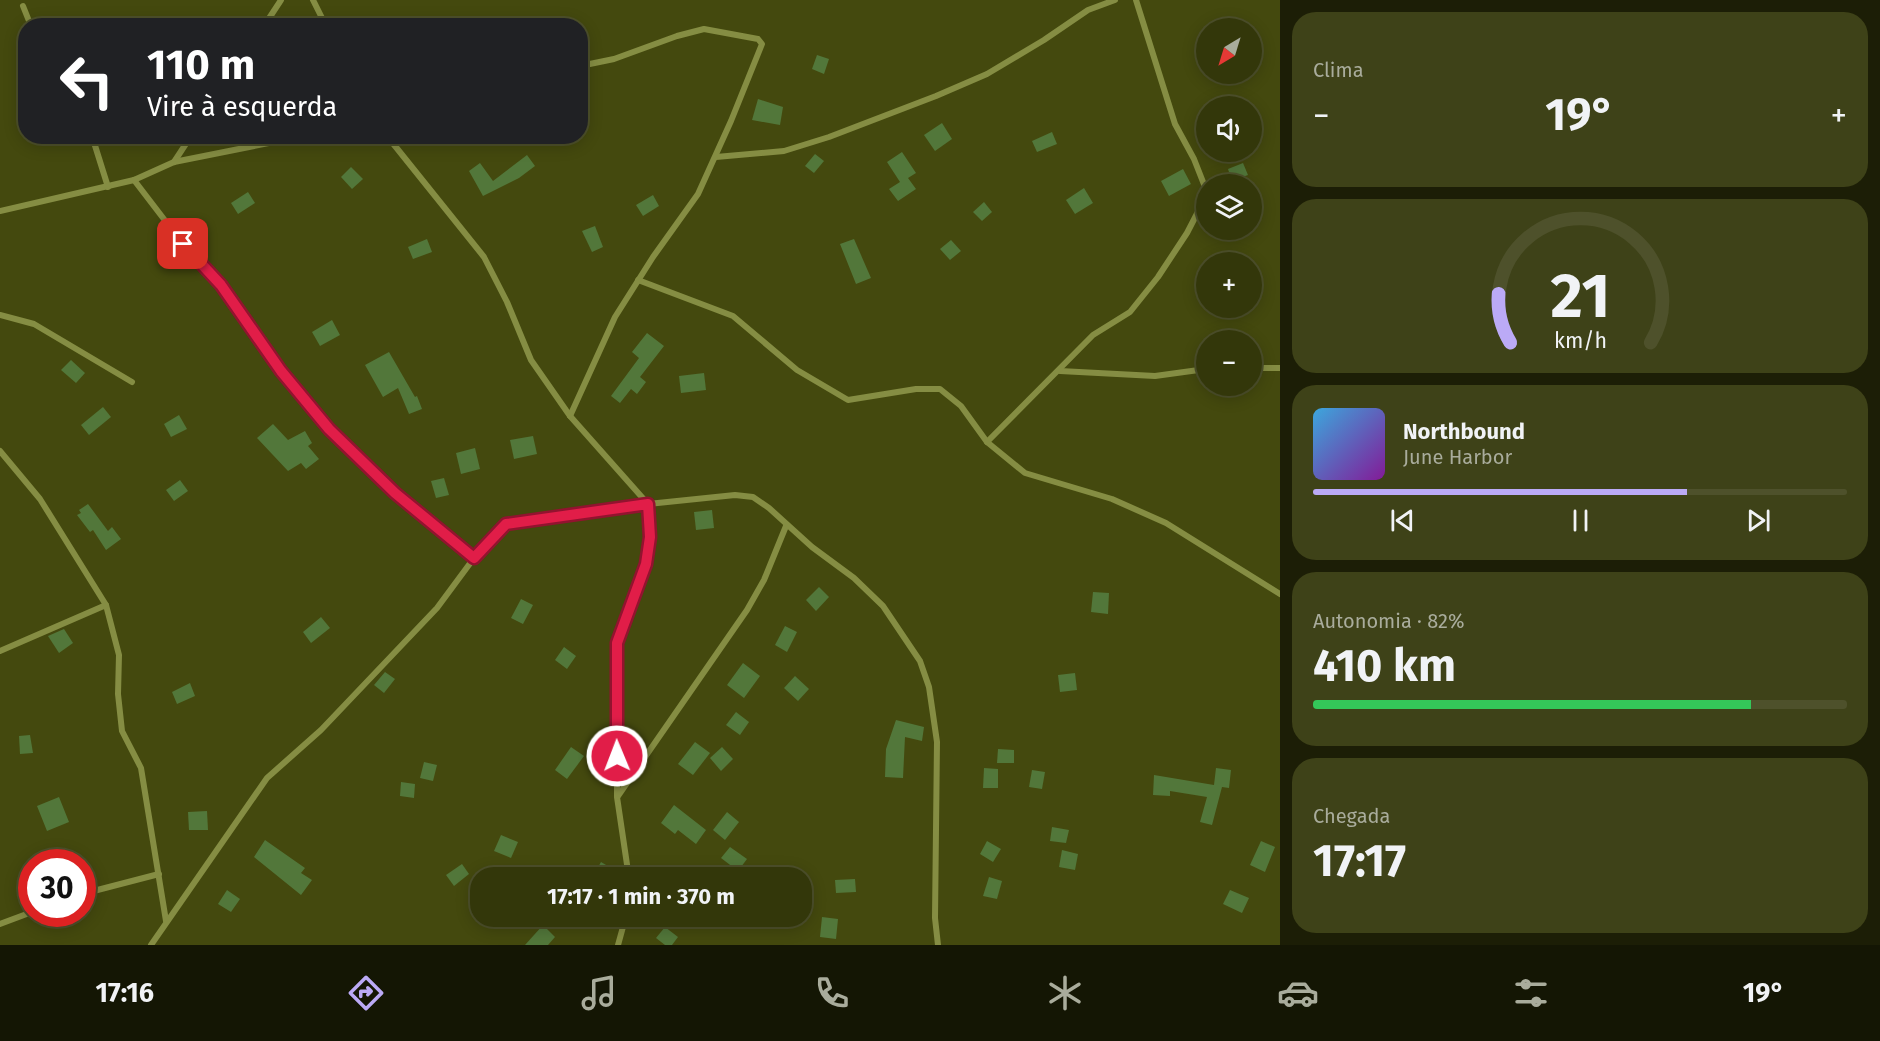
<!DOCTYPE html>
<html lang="pt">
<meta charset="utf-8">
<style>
:root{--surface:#33370a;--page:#3e4218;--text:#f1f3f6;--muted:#a9ac9c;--line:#4e512b;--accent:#bbaaf6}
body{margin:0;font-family:"Fira Sans",sans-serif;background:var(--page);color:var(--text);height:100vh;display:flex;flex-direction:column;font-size:22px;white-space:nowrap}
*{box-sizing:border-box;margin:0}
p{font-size:20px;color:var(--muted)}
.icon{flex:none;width:33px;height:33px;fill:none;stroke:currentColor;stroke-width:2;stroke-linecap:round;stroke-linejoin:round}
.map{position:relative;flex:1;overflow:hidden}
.side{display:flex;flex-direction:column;gap:12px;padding:12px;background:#1c1e06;width:600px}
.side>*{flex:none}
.top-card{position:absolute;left:18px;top:18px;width:570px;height:126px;border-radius:24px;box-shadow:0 3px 15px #0003,0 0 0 2px var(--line);background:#202124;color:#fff;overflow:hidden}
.needle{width:39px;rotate:218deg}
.buttons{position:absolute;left:1196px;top:18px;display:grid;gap:12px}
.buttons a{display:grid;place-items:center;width:66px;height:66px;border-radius:50%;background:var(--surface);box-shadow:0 3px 15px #0003,0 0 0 2px var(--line);font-size:30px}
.speed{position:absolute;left:18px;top:849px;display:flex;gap:12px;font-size:30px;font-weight:700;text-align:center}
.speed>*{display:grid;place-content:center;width:78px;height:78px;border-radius:50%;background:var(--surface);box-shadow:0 3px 15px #0003,0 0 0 2px var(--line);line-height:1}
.speed .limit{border:9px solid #d22;background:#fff;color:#111}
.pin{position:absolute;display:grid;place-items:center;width:51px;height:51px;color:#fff;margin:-26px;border-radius:12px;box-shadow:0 3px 9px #0006}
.me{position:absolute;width:66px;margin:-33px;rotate:359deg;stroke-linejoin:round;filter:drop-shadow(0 0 4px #0008)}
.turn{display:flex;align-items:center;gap:21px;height:126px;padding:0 30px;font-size:27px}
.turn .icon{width:78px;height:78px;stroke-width:2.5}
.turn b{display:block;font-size:42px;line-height:51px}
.big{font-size:45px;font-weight:700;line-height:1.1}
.side .tile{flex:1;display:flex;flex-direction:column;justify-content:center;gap:9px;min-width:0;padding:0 21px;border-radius:24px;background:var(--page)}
.side .dial{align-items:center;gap:0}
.dial svg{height:156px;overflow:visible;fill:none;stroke:var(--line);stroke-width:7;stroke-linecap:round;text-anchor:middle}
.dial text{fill:var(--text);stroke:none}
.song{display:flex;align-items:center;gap:18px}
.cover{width:72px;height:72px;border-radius:9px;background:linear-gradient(135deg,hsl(200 70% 55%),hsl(290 70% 35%))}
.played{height:6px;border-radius:3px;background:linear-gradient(90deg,var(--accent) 70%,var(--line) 70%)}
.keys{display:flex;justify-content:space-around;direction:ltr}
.heat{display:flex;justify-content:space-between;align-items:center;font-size:33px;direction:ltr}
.charge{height:9px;border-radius:4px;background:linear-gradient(90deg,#34c759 82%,var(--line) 0)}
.trip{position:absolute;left:470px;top:867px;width:342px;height:60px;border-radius:24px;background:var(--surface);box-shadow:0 3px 15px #0003,0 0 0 2px var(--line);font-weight:700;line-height:60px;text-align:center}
.menu{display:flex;height:96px;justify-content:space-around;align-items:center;background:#141604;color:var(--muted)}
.menu .icon{width:42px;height:42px}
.menu .on{color:var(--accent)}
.menu b{font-size:27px;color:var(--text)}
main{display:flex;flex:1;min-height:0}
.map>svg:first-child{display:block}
.building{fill:#52773a}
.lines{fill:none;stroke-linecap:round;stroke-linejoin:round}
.minor{stroke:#858d43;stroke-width:6}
.route-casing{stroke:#92132f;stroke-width:15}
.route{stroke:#e11d48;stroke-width:10}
</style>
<main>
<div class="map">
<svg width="1280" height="945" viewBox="0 0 1280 945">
<rect width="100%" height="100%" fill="#44490e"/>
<g class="building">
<polygon points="817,55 829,59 824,74 812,69"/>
<polygon points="758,99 783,107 780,125 752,120"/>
<polygon points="942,123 952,139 935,151 924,135"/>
<polygon points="1052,132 1057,144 1037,152 1032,141"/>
<polygon points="902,152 916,173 908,178 916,189 898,201 889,189 900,182 887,162"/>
<polygon points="815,154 824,161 814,173 805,166"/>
<polygon points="527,155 535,166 519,178 483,196 469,171 480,163 493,181"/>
<polygon points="1243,163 1248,175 1232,181 1228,169"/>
<polygon points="351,167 363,179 352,189 341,177"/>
<polygon points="1183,169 1191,184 1169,196 1161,181"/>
<polygon points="1084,188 1093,203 1075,214 1066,200"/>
<polygon points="248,192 255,203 238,214 231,203"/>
<polygon points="653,195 659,206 643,216 636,205"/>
<polygon points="984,202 992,212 982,221 973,212"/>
<polygon points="595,226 603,247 592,252 582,231"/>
<polygon points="427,239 432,252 413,259 408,247"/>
<polygon points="854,239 871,278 856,284 840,244"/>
<polygon points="951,240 961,251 950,260 940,249"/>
<polygon points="332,320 340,335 320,346 312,332"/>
<polygon points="647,333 664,346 640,377 646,382 637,394 631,389 620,403 611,396 639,358 632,352"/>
<polygon points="389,352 415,397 417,396 422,409 409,414 398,388 383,397 365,365"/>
<polygon points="71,360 85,373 76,383 61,370"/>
<polygon points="704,373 706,390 681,393 679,376"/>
<polygon points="103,407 111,417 89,435 81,425"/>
<polygon points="179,415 187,429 171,437 164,424"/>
<polygon points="273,424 288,440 305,431 312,443 308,446 319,459 306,469 301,463 288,471 257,438"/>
<polygon points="533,436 537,454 514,459 510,440"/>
<polygon points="475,448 480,469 461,474 456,453"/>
<polygon points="444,478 449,495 436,498 431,481"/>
<polygon points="180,480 188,491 174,501 166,490"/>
<polygon points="88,504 108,531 112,527 121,539 106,550 93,530 90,532 77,515 81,513 79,510"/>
<polygon points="712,510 714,528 696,530 694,512"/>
<polygon points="819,587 829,597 816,611 806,600"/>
<polygon points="1093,592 1109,593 1108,614 1091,612"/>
<polygon points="521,599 533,605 523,624 511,618"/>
<polygon points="321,617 330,628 311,643 303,632"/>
<polygon points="785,626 797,632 787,652 775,645"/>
<polygon points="64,629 73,643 59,653 48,636"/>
<polygon points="564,647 576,656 567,669 555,660"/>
<polygon points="743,663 760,676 744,698 727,685"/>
<polygon points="385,672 395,679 384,693 374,685"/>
<polygon points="1075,673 1077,690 1060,692 1058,675"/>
<polygon points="795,676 809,689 798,701 784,688"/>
<polygon points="190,683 195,696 177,704 172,692"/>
<polygon points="736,712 749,722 740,735 726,725"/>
<polygon points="896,720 924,727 922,741 905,737 903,778 885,777 886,749"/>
<polygon points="30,735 33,753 20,754 19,736"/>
<polygon points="695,742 710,753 693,775 678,764"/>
<polygon points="571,747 584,756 567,779 555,770"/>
<polygon points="722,747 733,759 721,771 710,758"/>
<polygon points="998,749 1014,750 1014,763 997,763"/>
<polygon points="424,762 437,765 433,781 420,778"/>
<polygon points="984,768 998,769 998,788 983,788"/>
<polygon points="1216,768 1231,770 1229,788 1222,787 1212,825 1200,822 1207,797 1170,791 1170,796 1153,795 1154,775 1214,785"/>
<polygon points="1032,770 1045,772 1042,789 1029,787"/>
<polygon points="401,782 415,784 414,798 400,796"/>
<polygon points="59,797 69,822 47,831 37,806"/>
<polygon points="674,805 706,830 696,844 678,830 675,834 661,823"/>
<polygon points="207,811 208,830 189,830 188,812"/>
<polygon points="727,812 739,822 725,840 713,830"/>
<polygon points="1052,827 1069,830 1066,843 1050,841"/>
<polygon points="501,835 518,842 511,858 494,851"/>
<polygon points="265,840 305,868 301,873 312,880 301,895 254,857"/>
<polygon points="987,841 1001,849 993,862 980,854"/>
<polygon points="1261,841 1275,847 1265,872 1250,865"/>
<polygon points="730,847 747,859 738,871 721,858"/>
<polygon points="1062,850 1078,854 1075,870 1059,867"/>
<polygon points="601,862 623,875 624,878 592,878"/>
<polygon points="462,864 469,874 454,886 446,875"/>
<polygon points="989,877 1002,881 997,899 983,896"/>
<polygon points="855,879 856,892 836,893 835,880"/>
<polygon points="227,890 240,899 231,912 218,904"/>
<polygon points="1230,890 1249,898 1242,913 1223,904"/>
<polygon points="822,917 838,919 836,939 820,937"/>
<polygon points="543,925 555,937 548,945 525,945"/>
<polygon points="665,927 678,937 672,945 665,945 656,938"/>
</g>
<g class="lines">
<g class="minor">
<polyline points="313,0 326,26"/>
<polyline points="23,6 31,26"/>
<polyline points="264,26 281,0"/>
<polyline points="92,136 108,187"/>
<polyline points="387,136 484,257 507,302 531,360 570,416 648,504 650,537 646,564 617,643 617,797 629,878"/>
<polyline points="716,157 784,151 829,137 936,96 987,74 1044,40 1088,10 1115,0"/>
<polyline points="174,162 191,136"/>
<polyline points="134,180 183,244 221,285 281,371 329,429 395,493 474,558"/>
<polyline points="0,211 134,180 174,162 304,136"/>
<polyline points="638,280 733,316 797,370 848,400 916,389 940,389 961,406 987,442 1025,473 1112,499 1166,523 1280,594"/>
<polyline points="0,315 34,324 132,382"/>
<polyline points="1251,368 1280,368"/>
<polyline points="1060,371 1155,376 1206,369"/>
<polyline points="570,416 615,317 653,257 698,194 731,121 762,44 758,39 704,29 677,36 614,59 580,66"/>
<polyline points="987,442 1093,335 1130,312 1158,277 1187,233 1203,202 1205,187 1194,159 1175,124 1136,0"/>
<polyline points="0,451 40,499 106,605 119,655 118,694 122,731 141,768 166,921"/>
<polyline points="0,651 106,605"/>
<polyline points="618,796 747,610 764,580 786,526"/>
<polyline points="82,894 159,874"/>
<polyline points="0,924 32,912"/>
<polyline points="151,945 267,778 321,730 437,608 474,558 506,524 648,504 735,495 753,497 769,508 812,547 854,578 883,606 920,661 929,687 937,742 935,918 938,945"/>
<polyline points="618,945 626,916"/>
</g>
</g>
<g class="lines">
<defs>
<polyline id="route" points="183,244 221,285 281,371 329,429 395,493 474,558 506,524 648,504 650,537 646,564 617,643 617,756"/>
</defs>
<use href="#route" class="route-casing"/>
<use href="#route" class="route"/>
</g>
</svg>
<div class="buttons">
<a><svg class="needle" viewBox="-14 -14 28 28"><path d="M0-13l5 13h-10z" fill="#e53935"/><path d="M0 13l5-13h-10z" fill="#a9ac9c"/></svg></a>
<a><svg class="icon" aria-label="sound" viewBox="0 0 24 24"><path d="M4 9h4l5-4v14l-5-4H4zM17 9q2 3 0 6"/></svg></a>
<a><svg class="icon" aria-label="layers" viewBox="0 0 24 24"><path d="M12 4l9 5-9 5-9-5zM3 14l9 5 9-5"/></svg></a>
<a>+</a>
<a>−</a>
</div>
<div class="speed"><div class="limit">30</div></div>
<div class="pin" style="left:183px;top:244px;background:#d93025"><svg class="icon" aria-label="arrive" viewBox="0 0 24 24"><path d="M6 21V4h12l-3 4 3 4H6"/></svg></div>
<svg class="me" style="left:617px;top:756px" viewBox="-20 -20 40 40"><circle r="17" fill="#e11d48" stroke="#fff" stroke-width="3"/><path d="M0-11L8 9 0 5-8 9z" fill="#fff"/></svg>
<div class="trip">17:17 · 1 min · 370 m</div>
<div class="top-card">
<div class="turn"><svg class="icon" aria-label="left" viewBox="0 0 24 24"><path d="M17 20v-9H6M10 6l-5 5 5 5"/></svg><div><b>110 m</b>Vire à esquerda</div></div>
</div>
</div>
<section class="side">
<div class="tile"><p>Clima</p>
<div class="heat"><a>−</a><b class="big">19°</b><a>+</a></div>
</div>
<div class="tile dial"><svg viewBox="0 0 100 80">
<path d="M14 69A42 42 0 1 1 86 69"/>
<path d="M14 69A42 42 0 0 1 8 44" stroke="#bbaaf6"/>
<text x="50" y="56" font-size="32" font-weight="700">21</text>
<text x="50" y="72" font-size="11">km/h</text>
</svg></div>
<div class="tile">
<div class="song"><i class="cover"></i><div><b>Northbound</b><p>June Harbor</p></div></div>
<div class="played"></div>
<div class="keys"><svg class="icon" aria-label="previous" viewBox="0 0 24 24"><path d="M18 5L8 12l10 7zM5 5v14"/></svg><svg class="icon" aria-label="pause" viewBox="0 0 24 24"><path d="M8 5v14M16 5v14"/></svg><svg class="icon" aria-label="next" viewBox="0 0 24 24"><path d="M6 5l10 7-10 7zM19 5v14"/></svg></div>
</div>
<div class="tile"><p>Autonomia · 82%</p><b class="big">410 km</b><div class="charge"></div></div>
<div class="tile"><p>Chegada</p><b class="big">17:17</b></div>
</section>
</main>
<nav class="menu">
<b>17:16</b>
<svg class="icon on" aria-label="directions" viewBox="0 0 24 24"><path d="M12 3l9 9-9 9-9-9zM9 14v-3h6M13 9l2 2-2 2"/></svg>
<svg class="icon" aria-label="music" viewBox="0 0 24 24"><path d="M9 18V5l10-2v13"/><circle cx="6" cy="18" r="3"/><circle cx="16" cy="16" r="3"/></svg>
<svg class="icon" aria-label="phone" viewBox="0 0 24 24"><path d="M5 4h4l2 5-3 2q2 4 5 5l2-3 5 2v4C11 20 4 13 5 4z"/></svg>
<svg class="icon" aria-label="climate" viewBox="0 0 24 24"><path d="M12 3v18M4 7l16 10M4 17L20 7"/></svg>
<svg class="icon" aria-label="car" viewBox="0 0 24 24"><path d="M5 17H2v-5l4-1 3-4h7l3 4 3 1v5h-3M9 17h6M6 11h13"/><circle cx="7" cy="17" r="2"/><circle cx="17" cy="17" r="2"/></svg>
<svg class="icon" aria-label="filters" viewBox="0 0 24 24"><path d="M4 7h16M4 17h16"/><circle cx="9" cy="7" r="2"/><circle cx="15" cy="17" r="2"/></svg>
<b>19°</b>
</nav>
